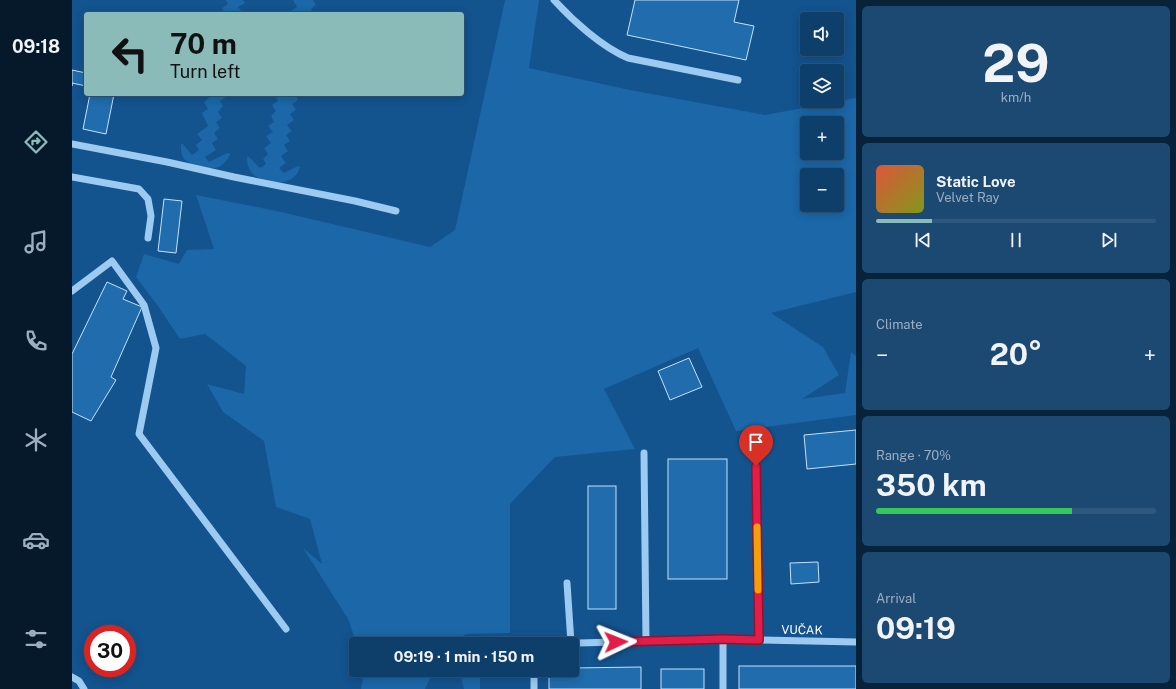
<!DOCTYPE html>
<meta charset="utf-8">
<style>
:root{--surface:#0e3e6a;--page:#1c4972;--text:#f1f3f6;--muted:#9baec1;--line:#2e577e;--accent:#8bbbb9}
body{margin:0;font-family:"Public Sans",sans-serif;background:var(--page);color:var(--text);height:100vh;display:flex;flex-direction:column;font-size:15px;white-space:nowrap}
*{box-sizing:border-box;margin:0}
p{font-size:13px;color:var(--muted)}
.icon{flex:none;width:22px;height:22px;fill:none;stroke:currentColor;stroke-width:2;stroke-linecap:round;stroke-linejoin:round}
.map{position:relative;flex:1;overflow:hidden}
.details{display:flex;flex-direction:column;gap:6px;padding:6px;background:#08223a;width:320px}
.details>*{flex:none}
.banner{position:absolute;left:12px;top:12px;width:380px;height:84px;border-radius:4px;box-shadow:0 2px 10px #0003,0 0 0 1px var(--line);background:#8bbbb9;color:#111;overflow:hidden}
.tools{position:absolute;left:728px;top:12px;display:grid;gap:8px}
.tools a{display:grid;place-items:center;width:44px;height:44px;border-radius:4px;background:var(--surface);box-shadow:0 2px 10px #0003,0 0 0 1px var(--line);font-size:20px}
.speed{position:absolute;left:12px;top:625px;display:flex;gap:8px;font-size:20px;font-weight:700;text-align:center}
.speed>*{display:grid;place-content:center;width:52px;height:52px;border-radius:50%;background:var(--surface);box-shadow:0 2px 10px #0003,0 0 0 1px var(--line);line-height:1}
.speed .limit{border:6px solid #d22;background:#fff;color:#111}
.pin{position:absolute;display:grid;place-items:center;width:34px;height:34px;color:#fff;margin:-41px -17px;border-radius:50% 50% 50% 0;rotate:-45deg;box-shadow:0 0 4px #0007}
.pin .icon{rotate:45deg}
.me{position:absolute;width:44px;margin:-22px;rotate:88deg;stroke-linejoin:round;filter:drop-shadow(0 0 3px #0008)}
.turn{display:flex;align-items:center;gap:14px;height:84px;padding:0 20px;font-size:18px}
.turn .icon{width:52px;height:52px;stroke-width:2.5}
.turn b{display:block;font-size:28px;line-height:34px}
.big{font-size:30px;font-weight:700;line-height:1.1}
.details .card{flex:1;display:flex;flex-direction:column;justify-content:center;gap:6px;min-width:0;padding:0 14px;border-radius:6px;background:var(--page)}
.details .dial{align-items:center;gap:0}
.dial b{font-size:52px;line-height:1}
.song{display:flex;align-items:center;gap:12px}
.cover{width:48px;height:48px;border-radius:6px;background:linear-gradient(135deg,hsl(10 70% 55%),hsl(70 70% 35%))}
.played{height:4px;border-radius:2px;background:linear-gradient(90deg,var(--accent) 20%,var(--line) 20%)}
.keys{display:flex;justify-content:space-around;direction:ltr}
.heat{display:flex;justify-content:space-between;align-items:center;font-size:22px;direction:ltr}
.charge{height:6px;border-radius:3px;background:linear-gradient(90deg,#34c759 70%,var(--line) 0)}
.trip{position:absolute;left:277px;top:637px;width:230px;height:40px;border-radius:4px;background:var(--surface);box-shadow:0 2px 10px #0003,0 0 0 1px var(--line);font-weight:700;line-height:40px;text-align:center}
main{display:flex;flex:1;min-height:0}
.tab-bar{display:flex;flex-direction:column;width:72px;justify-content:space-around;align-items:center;background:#06192a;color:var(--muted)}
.tab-bar .icon{width:28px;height:28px}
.tab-bar .on{color:var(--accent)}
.tab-bar b{font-size:18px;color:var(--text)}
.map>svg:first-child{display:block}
.green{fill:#1b67a8;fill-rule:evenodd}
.building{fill:#216cad;stroke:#c3e2fc}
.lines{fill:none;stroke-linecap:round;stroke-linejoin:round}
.minor{stroke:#9dcaf1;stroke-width:7}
.route-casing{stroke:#92132f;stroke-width:10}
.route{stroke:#e11d48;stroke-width:7}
.slow{stroke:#f59e0b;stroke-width:7}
.labels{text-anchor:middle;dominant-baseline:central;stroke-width:4;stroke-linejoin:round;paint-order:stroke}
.street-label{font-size:12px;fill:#fff;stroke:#13538e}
</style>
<main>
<nav class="tab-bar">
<b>09:18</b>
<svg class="icon on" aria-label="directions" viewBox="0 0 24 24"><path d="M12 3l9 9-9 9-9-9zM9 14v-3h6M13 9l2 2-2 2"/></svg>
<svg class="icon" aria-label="music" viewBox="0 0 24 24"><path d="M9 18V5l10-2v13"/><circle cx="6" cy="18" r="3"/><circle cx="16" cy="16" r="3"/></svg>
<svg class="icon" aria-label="phone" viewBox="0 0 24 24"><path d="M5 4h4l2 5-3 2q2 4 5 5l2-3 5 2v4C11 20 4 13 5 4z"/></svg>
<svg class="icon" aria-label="climate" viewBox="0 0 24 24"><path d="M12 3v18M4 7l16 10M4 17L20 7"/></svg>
<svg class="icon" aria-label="car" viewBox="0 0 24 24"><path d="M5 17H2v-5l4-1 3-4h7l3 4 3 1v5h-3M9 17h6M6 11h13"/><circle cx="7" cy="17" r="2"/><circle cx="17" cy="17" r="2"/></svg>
<svg class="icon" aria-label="filters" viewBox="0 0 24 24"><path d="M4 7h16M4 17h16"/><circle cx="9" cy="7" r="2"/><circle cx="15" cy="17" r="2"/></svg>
</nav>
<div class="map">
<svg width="784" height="689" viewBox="0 0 784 689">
<rect width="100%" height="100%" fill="#13538e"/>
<g class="green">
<polygon points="154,0 171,0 173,3 166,7 171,13 153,14 150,8 156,4"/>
<polygon points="221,0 241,0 244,5 239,9 241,14 221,14 219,11 225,7"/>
<path d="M 433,0 L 467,0 L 457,68 L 558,90 L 693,115 L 784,98 L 784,292 L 699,313 L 751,347 L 767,375 L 730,399 L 773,393 L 779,352 L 784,356 L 784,415 L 664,431 L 626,348 L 532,389 L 563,449 L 483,457 L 438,504 L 438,633 L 394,634 L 380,644 L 285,644 L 276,619 L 231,548 L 250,564 L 238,519 L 204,507 L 192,441 L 151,412 L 135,384 L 172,394 L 174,366 L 133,334 L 108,339 L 86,306 L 64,277 L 72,254 L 107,264 L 115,250 L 142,249 L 124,195 L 205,211 L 358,247 L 383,230 ZM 735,123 L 765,123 L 765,153 L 735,153 ZM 735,175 L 765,175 L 765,205 L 735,205 Z"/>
<path d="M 135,94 L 152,94 L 154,97 L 148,101 L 151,106 L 146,112 L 150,118 L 144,122 L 148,128 L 142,133 L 146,139 L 140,143 L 144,150 L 133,157 L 137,162 L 155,153 L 158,153 L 158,155 C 150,169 143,170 129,167 C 115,163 108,160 109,144 L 111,144 L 120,155 L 127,150 L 124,145 L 130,140 L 125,134 L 136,126 L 130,113 L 136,109 L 132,102 L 137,98 Z"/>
<path d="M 205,94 L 223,94 L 226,100 L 220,104 L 224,110 L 218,114 L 222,120 L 215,125 L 220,131 L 214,135 L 218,141 L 212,145 L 216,151 L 209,156 L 214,163 L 207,168 L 212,173 L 226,166 L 228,167 C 224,187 192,186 181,174 C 177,170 175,164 175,157 L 177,157 L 188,168 L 194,164 L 191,159 L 196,154 L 192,148 L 199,143 L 194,136 L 201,132 L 196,126 L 202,122 L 199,116 L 204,111 L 200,105 L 206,101 L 203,95 Z"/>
<polygon points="293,670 362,670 353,689 289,689"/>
<polygon points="387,670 408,670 408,689 392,689"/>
</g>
<g class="building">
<polygon points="563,0 667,0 662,22 682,26 674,60 555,35"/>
<polygon points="0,70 14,73 14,86 0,83 0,86"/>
<polygon points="18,94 42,94 34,134 11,129"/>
<polygon points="92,199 110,201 104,253 86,251"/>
<polygon points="35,282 55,291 51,299 70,307 39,377 44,380 19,421 0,412 0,354"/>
<polygon points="617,358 630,387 598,400 586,371"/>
<polygon points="784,430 784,464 735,469 732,435"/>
<rect x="596" y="459" width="59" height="120"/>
<rect x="516" y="486" width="28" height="123"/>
<polygon points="746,562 747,582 719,584 718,563"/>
<rect x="667" y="666" width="117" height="23"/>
<polygon points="569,667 569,689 477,689 477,670 500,670 500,668"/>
<rect x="589" y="669" width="43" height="20"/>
</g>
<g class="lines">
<g class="minor">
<path d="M 482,0 C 501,21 530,47 556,58 L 666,80"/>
<polyline points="0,144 95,162 162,177 283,201 324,211"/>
<polyline points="0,177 67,189 76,199 79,216 76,238"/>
<polyline points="0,291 40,261 72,305 84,348 67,434 214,629"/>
<polyline points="572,453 574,642"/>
<polyline points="684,466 687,640"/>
<polyline points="495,583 499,643"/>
<polyline points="651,639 651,689"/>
<polyline points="471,644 651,639 784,642"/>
<polyline points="462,670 462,689"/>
<polyline points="0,677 7,681 12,689"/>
</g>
</g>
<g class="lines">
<defs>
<polyline id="route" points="544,642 651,639 687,640 684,466"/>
</defs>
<use href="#route" class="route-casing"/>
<use href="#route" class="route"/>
<polyline class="slow" points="685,527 686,590"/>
</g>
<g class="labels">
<g class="street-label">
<text transform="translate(730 630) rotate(1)">VUČAK</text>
</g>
</g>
</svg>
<div class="tools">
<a><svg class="icon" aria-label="sound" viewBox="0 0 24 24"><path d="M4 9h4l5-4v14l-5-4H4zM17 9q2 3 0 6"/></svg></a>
<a><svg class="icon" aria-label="layers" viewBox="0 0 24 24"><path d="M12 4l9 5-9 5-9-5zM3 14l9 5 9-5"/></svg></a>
<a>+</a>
<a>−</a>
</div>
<div class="speed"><div class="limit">30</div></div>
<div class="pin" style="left:684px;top:466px;background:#d93025"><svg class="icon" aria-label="arrive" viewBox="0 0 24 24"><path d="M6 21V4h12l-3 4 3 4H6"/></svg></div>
<svg class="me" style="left:544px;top:642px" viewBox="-20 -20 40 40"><path d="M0-17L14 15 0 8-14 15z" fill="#e11d48" stroke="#fff" stroke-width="4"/></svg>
<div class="trip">09:19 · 1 min · 150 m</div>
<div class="banner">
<div class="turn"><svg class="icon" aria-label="left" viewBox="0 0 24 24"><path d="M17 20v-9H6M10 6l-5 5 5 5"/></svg><div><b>70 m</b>Turn left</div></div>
</div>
</div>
<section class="details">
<div class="card dial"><b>29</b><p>km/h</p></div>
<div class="card">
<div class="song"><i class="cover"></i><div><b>Static Love</b><p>Velvet Ray</p></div></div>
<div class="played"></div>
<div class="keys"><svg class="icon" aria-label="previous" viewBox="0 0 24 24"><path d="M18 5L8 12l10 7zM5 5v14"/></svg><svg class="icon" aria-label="pause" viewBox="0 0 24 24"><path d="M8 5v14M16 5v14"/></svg><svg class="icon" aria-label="next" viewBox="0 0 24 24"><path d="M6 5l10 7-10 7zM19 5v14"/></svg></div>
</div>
<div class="card"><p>Climate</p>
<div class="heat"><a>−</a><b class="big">20°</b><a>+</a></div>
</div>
<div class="card"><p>Range · 70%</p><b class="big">350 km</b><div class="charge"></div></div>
<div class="card"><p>Arrival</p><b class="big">09:19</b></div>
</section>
</main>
